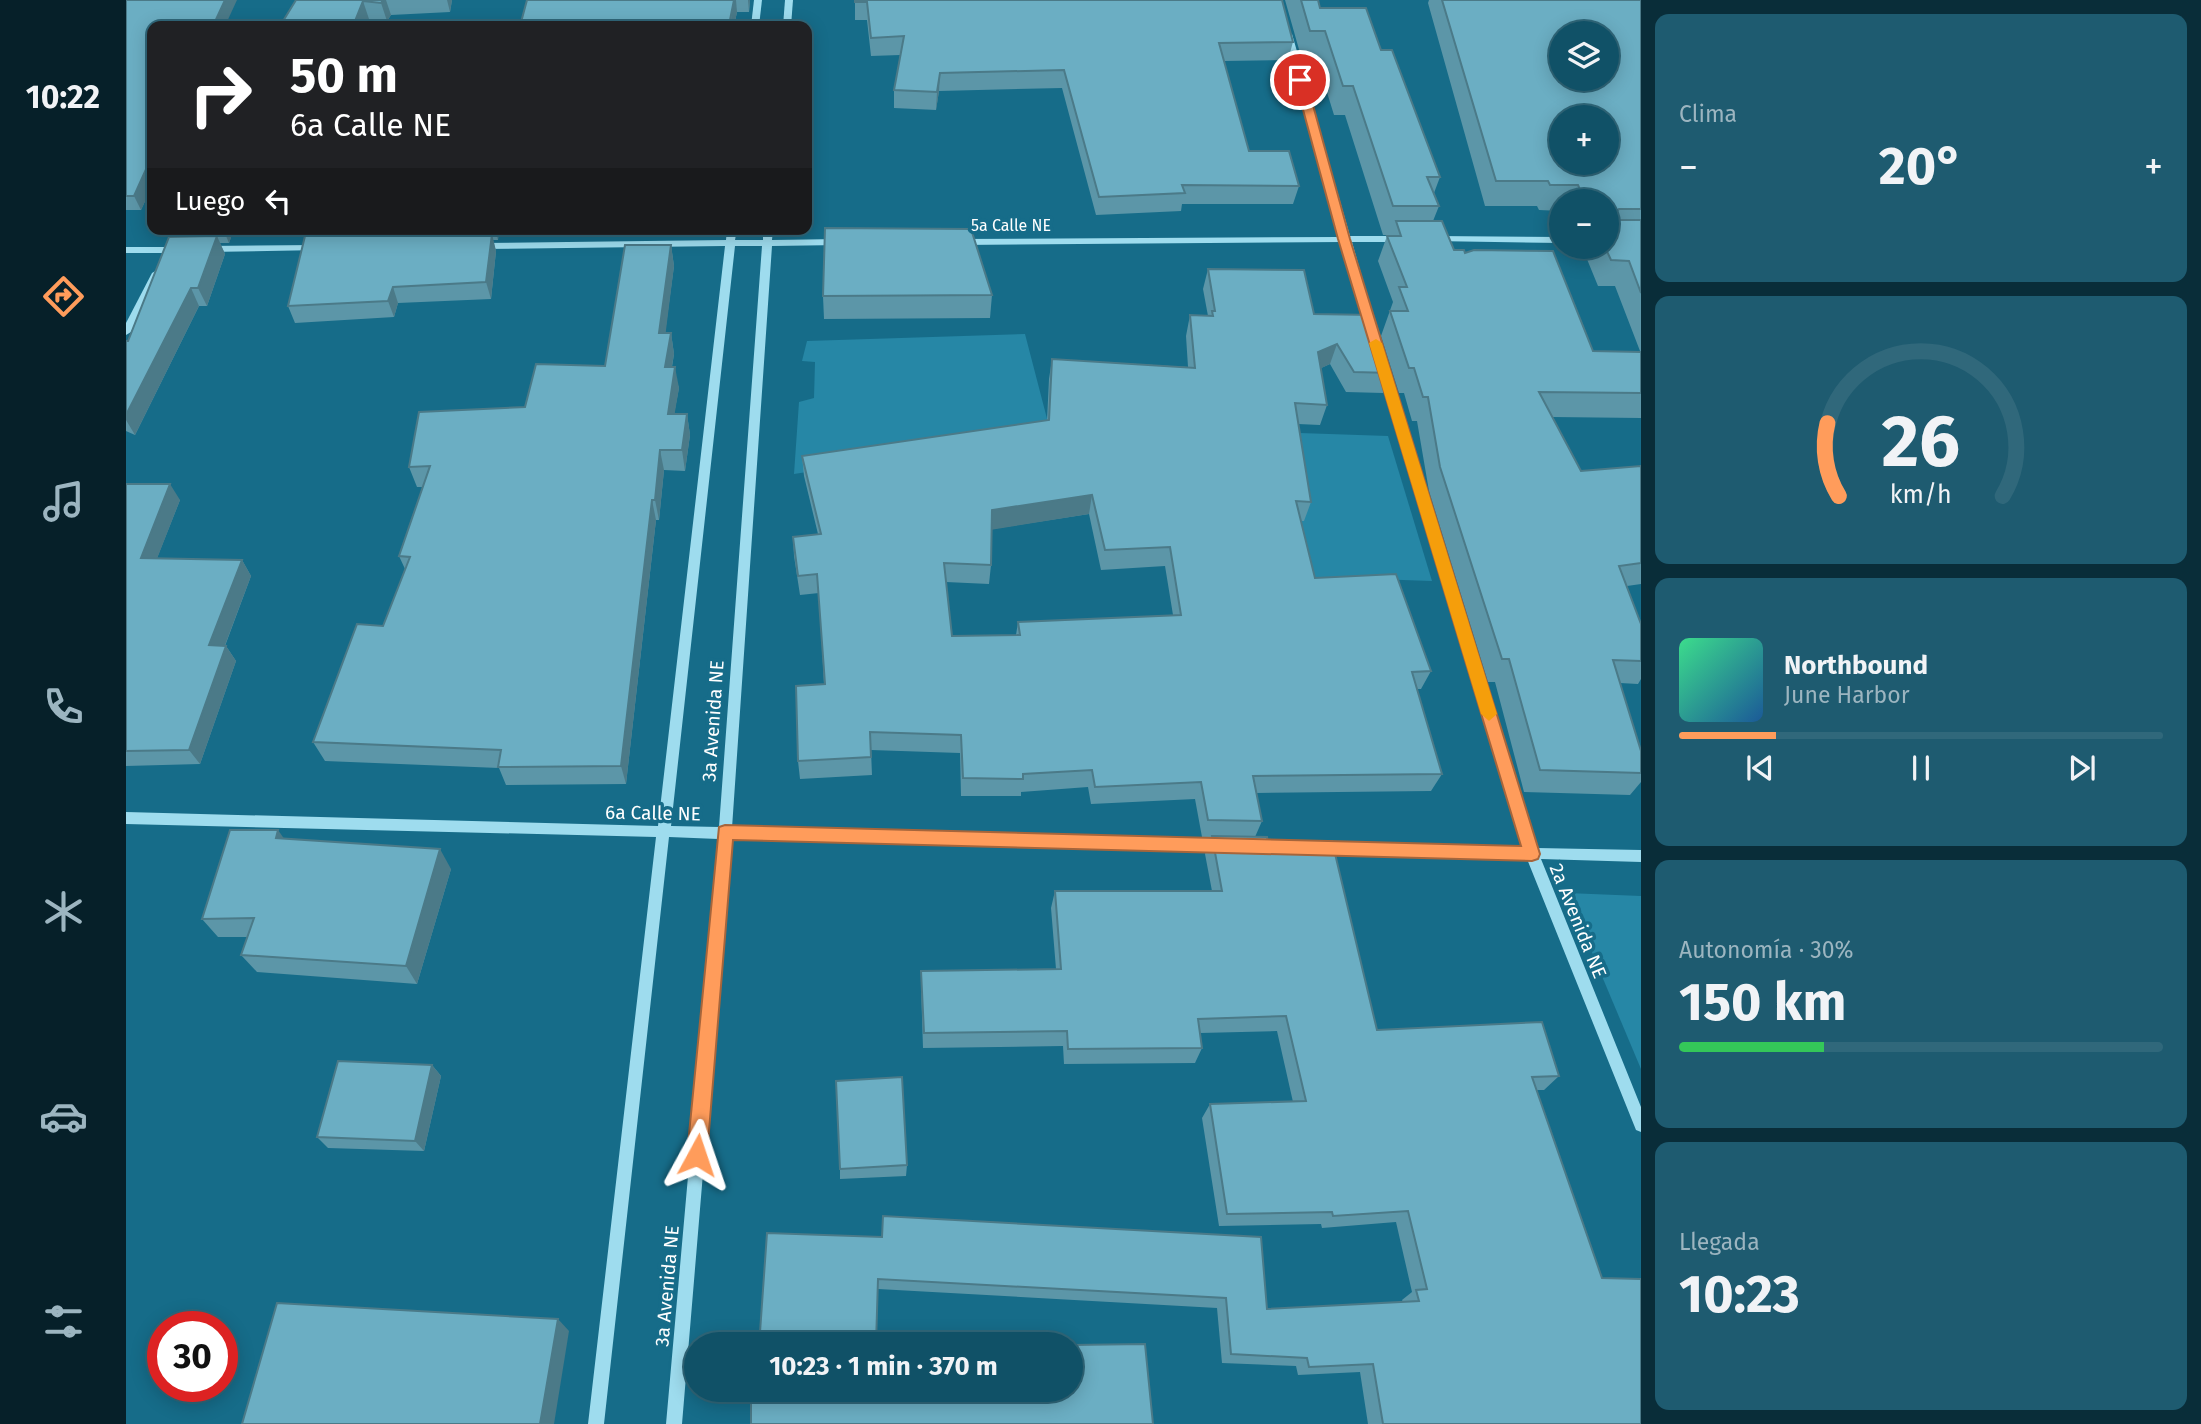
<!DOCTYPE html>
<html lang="es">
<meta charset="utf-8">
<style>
:root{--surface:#105167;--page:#1e5b70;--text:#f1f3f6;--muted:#9cb5c0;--line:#30687b;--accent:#ff9c5b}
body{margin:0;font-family:"Fira Sans",sans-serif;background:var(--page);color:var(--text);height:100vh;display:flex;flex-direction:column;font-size:26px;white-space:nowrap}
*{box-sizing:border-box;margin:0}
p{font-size:23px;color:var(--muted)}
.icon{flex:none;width:38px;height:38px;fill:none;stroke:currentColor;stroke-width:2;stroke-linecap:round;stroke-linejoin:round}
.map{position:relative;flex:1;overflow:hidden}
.sheet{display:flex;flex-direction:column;gap:14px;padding:14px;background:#092d39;width:560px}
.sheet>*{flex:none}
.banner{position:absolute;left:21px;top:21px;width:665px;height:214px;border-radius:14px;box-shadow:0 4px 18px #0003,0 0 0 2px var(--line);background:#202124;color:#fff;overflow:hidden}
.controls{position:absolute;left:1423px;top:21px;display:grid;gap:14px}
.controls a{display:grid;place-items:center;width:70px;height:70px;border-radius:50%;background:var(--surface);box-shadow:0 4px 18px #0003,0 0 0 2px var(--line);font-size:35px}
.speed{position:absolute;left:21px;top:1311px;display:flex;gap:14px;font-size:35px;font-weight:700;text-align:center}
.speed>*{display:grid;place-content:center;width:91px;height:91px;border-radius:50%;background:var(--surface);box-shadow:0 4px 18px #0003,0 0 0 2px var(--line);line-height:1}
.speed .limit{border:10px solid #d22;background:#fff;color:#111}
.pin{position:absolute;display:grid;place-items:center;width:60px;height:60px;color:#fff;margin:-30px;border:4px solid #fff;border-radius:50%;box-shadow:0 2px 7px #0007}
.me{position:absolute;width:77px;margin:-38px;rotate:5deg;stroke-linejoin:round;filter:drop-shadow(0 0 5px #0008)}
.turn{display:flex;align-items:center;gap:24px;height:147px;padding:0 28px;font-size:32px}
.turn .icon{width:91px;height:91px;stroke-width:2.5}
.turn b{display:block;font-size:49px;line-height:60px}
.then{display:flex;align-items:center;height:66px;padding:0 28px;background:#0003;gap:14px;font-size:26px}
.big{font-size:52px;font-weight:700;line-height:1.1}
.sheet .widget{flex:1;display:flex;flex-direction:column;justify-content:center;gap:10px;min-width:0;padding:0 24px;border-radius:14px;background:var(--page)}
.sheet .dial{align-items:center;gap:0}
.dial svg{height:182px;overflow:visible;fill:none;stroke:var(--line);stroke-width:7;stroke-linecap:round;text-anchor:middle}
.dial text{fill:var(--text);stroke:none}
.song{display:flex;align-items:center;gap:21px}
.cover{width:84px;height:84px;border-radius:10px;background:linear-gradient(135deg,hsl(150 70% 55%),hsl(210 70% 35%))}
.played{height:7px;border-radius:4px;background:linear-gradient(90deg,var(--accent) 20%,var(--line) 20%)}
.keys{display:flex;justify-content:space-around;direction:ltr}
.heat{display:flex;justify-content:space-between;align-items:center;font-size:38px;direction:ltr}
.charge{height:10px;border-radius:5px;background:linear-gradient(90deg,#34c759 30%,var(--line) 0)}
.trip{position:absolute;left:558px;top:1332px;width:399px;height:70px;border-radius:35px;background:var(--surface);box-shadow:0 4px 18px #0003,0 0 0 2px var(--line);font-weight:700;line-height:70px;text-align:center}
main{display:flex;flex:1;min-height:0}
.menu{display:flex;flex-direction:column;width:126px;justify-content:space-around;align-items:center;background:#062029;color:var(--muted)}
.menu .icon{width:49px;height:49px}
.menu .current{color:var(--accent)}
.menu b{font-size:32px;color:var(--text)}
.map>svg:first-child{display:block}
.green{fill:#2687a6}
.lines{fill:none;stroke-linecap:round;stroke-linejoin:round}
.minor{fill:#9edcee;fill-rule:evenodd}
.wall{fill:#5c96a8;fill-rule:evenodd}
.shaded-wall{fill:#4b7a88}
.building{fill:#6baec3;stroke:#4b7a88;stroke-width:2;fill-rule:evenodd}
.route{fill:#ff9c5b;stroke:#a6653b;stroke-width:2}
.slow{fill:#f59e0b}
.labels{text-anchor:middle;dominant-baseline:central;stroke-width:7;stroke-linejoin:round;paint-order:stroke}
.far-street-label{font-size:16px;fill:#fff;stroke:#166c89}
.street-label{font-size:19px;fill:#fff;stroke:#166c89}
</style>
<main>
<nav class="menu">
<b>10:22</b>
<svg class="icon current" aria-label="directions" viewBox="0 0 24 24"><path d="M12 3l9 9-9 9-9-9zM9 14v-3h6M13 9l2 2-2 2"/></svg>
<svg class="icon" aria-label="music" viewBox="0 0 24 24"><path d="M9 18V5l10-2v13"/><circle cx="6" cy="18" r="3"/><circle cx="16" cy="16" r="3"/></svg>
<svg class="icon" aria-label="phone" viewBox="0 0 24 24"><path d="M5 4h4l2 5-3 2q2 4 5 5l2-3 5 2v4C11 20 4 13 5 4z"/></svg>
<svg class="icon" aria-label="climate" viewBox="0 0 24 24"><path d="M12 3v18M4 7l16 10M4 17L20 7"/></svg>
<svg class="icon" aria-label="car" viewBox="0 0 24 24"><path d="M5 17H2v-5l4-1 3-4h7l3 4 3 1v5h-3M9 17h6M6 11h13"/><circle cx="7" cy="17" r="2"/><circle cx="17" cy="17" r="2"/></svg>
<svg class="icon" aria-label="filters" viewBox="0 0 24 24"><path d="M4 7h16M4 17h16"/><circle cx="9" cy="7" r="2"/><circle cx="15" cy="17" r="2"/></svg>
</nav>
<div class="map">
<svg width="1515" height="1424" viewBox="0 0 1515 1424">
<rect width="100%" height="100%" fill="#166c89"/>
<g class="green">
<polygon points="899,334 925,434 668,474 673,402 688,398 689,362 676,361 681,341"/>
<polygon points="1117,431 1262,436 1306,581 1188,577"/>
<polygon points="1441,893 1515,896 1515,1069"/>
</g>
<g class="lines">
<g class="minor">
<polygon points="628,0 636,0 633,26 625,26"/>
<polygon points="659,0 667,0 665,26 657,26"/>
<polygon points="1159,32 1166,34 1224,236 1277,236 1282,239 1277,242 1226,242 1251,330 1250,332 1242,332 1241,330 1216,242 833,245 828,242 833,239 1215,237 1158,34"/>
<path d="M 601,229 L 611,229 L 609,240 L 637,240 L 637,229 L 647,229 L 646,240 L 714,239 L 719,242 L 714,245 L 646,246 L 606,828 L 1098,840 L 1103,842 L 1105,846 L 1103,850 L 1098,852 L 605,839 L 556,1424 L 540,1424 L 592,839 L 543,837 L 478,1424 L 462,1424 L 530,837 L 0,824 L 0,812 L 532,826 L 599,246 L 354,249 L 349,246 L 354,243 L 600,240 ZM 609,246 L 636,246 L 593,827 L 545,826 Z"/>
<polygon points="1309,236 1435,237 1435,243 1306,241 1306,237"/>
<polygon points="192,245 197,248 195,250 81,252 76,249 81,246"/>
<polygon points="0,247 52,247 57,250 52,253 0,253"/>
<polygon points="31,270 36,273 5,332 0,335 0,323 26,273"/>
<polygon points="1257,365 1262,368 1411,848 1515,850 1515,862 1415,859 1515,1107 1515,1132 1510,1130 1508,1125 1401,859 1193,854 1188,852 1186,848 1188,844 1193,842 1397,847 1252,368"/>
</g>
</g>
<g class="wall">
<polygon points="0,0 26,26 26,186 15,210 0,210"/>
<polygon points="170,0 326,0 324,12 265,15 261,21 243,19 240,26 154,26"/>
<polygon points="401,0 624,0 623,12 611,12 608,26 394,26"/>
<polygon points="729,0 1167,42 1162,60 1098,61 1123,151 1173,186 1167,204 1056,204 1055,211 970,215 936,88 813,91 810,110 768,108 768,90 774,55 745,56 741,20 729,20"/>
<polygon points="1159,0 1192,0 1194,8 1255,50 1314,177 1308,193 1313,206 1307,221 1328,250 1339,253 1467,351 1514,351 1489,286 1472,286 1456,247 1480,247 1480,201 1435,201 1435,211 1413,210 1411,206 1359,206 1302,3 1303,0 1515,0 1515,418 1426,417 1455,471 1515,466 1515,584 1501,586 1515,624 1515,679 1512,684 1494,683 1515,751 1515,782 1504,795 1398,792 1369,682 1362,682 1303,491 1291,421 1286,421 1278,393 1273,393 1255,336 1267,302 1252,261 1261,236 1265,235 1257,235 1219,115 1208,115 1191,60 1176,60"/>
<polygon points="49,229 108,229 103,243 94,243 99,254 81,306 73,306 9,435 0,431 0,341 2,341 53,237"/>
<polygon points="183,229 373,229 372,240 367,240 370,251 365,299 272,303 268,317 169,323 162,306 186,236"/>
<polygon points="545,245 548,266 539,333 545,333 548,354 546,367 553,388 548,414 561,414 564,435 559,471 538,470 533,520 530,520 500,784 380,785 373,768 199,761 187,742 257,626 279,569 273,556 297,487 291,487 283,467 479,366"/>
<path d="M 1082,269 L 1188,314 L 1265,373 L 1257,393 L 1220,392 L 1204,364 L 1195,368 L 1201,405 L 1194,425 L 1172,424 L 1185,502 L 1178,521 L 1174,521 L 1189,578 L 1305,671 L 1295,689 L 1291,689 L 1316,774 L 1305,791 L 1130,793 L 1136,821 L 1129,837 L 1142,843 L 1251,1030 L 1433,1076 L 1418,1090 L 1411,1090 L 1515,1424 L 1242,1424 L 1234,1372 L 1172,1375 L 1170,1366 L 1096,1363 L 1091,1308 L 752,1289 L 634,1332 L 756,1237 L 1135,1237 L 1141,1309 L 1277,1302 L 1276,1300 L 1286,1292 L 1270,1222 L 1196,1228 L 1195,1224 L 1093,1226 L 1076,1118 L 1084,1104 L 1167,1102 L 1151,1031 L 1074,1033 L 1076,1048 L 1069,1063 L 938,1064 L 937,1046 L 797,1048 L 795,987 L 795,971 L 930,969 L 925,908 L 929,891 L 1086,891 L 1079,854 L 1085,837 L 1076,837 L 1069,799 L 965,804 L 962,787 L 895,792 L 895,796 L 835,796 L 834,753 L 745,750 L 746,775 L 674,779 L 672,761 L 698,684 L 693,593 L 674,595 L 668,556 L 667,537 L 692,534 L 678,476 L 676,456 L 921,421 L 923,379 L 926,359 L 1062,367 L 1060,336 L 1064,315 L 1082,316 L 1077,289 ZM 963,514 L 975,570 L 1039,566 L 1047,615 L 892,622 L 890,635 L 826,636 L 820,582 L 863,584 L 865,565 L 866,529 Z"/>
<polygon points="866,295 864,318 698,319 697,296"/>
<polygon points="0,484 54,500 31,558 116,560 125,576 99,646 100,646 110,661 74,764 0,766"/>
<polygon points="158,839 325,869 291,984 131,972 115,955 122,937 92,937 76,919"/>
<polygon points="306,1065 315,1076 298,1151 202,1148 191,1137"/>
<polygon points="781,1165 780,1176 714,1179 714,1169"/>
</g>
<g class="shaded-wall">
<polygon points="99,0 111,0 99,26 87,26"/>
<polygon points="257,0 260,0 265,15 261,21 255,3"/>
<polygon points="321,0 326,0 324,12"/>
<polygon points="608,0 610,0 611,12 608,26 604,26"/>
<polygon points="622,0 624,0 623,12"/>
<polygon points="237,1 243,19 240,26 227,26"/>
<polygon points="814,73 813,91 810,110 811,92"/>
<polygon points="26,156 26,186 15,210 8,196"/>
<polygon points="97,229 108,229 103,243"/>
<polygon points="369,229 373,229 372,240"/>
<polygon points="366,234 370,251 365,299 360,282"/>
<polygon points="91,236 99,254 81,306 72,288"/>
<polygon points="545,245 548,266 537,354 533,333"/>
<polygon points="267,287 272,303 268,317 262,301"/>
<polygon points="65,288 73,306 9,435 0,420 0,415"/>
<polygon points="545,333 548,354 542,388 539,367"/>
<polygon points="1211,344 1204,364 1185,373 1192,352"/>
<polygon points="549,367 553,388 545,435 542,414"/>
<polygon points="561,414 564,435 559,471 556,450"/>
<polygon points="534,450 538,470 533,520 529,500"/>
<polygon points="44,484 54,500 25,574 15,558"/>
<polygon points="966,495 963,514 864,530 866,510"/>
<polygon points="526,500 530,520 500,784 495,766"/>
<polygon points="116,560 125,576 93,661 83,645"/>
<polygon points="100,646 110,661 74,764 63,750"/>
<polygon points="152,830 166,850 150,838"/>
<polygon points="314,849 325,869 291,984 280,966"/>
<polygon points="306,1065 315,1076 298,1151 289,1141"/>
<polygon points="432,1319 443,1331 428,1424 414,1424"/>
</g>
<g class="building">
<polygon points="0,0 99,0 87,26 26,26 26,156 8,196 0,196"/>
<polygon points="170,0 257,0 255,3 237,1 227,26 154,26"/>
<polygon points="401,0 608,0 603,25 574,24 573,26 394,26"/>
<polygon points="729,0 1156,0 1167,42 1093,43 1123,151 1163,151 1173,186 1056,185 1059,193 973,197 938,70 814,73 811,92 768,90 778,36 745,38 741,2 729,2"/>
<polygon points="1175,0 1192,0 1194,8 1240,8 1255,50 1266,50 1314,177 1301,177 1313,206 1267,206 1227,86 1217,86 1199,31 1184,31"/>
<path d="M 1316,0 L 1515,0 L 1515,209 L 1493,209 L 1490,212 L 1491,220 L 1515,220 L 1515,293 L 1503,261 L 1485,260 L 1479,247 L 1480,247 L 1480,201 L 1459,201 L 1452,185 L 1424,185 L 1422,181 L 1370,181 ZM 1435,33 L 1480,33 L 1480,79 L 1435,79 ZM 1435,117 L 1480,117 L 1480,163 L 1435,163 Z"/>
<polygon points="1270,221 1316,221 1328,250 1338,250 1339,253 1348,250 1427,251 1467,351 1515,352 1515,393 1413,392 1455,471 1515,466 1515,563 1493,566 1515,624 1515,661 1487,660 1515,751 1515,773 1414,770 1383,659 1376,659 1314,467 1302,397 1297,397 1288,368 1283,368 1264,311 1282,311 1273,287 1281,287 1261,236 1275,236"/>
<polygon points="699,228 845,229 866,295 697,296"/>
<polygon points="366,234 360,282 267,287 262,301 162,306 179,236"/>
<polygon points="91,236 72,288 65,288 0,415 0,341 2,341 43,237"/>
<polygon points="499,245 545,245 533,333 545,333 539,367 549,367 542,414 561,414 556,450 534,450 529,500 526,500 495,766 372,767 375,750 187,742 231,624 257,626 284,557 273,556 304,466 283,467 293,412 399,407 410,364 479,366"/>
<path d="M 1082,269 L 1178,270 L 1188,314 L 1247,315 L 1265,373 L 1228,372 L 1211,344 L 1192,352 L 1201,405 L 1169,403 L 1185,502 L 1170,501 L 1189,578 L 1270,574 L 1305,671 L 1286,672 L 1316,774 L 1127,776 L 1136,821 L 1082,820 L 1075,782 L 969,787 L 966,770 L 897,774 L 897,779 L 837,778 L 835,735 L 744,732 L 745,757 L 672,761 L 670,686 L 699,684 L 691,574 L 672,576 L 667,537 L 695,534 L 676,456 L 923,420 L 926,359 L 1069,368 L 1064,315 L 1087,316 L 1086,311 L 1089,311 ZM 966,495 L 979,550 L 1044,547 L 1055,615 L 892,622 L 894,635 L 826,636 L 818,563 L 865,565 L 866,510 Z"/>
<polygon points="0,484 44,484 15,558 116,560 83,645 100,646 63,750 0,751"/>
<polygon points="104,830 152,830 150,838 314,849 280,966 115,955 128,918 76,919"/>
<polygon points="1086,836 1141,837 1142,843 1206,841 1251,1030 1416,1022 1433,1076 1406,1077 1476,1278 1515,1279 1515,1424 1257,1424 1247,1364 1183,1367 1181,1358 1105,1354 1100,1298 752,1279 750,1344 626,1344 626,1333 634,1332 641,1233 756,1237 757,1216 1135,1237 1141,1309 1293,1301 1290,1290 1301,1289 1282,1211 1207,1216 1206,1212 1101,1214 1084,1104 1180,1101 1160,1016 1072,1019 1076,1048 942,1049 941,1031 798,1033 795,971 935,969 929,891 1096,891"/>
<polygon points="212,1061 306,1065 289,1141 191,1137"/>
<polygon points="776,1077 781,1165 714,1169 710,1081"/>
<polygon points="151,1303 432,1319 414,1424 116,1424"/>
<polygon points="1019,1344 1027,1424 625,1424 625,1390 945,1390 945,1345"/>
</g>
<polygon class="route" points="1174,76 1180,80 1224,239 1414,854 1412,859 1406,861 607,840 581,1155 578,1162 571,1165 564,1162 561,1155 593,827 599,825 1395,846 1212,239 1169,80"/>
<polygon class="slow" points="1250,339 1256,343 1371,714 1363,721 1355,714 1243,343"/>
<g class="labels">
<g class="far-street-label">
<text x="885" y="225">5a Calle NE</text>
</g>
<g class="street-label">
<text transform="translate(587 721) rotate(-86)">3a Avenida NE</text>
<text transform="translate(527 813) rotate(1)">6a Calle NE</text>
<text transform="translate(1452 921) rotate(68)">2a Avenida NE</text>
<text transform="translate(541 1286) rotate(-85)">3a Avenida NE</text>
</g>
</g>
</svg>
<div class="controls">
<a><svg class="icon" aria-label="layers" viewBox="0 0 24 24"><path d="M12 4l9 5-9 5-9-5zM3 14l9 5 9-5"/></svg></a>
<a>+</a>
<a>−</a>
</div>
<div class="speed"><div class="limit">30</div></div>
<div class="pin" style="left:1174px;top:80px;background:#d93025"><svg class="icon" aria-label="arrive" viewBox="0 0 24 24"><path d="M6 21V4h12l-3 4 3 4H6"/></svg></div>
<svg class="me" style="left:571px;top:1155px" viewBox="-20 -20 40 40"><path d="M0-17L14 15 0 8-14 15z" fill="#ff9c5b" stroke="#fff" stroke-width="4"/></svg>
<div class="trip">10:23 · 1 min · 370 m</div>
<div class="banner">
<div class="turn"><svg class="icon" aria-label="right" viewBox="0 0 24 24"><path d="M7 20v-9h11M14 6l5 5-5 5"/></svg><div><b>50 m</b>6a Calle NE</div></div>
<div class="then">Luego<svg class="icon" aria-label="left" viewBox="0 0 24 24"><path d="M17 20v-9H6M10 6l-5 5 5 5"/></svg></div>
</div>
</div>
<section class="sheet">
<div class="widget"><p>Clima</p>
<div class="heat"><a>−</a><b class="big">20°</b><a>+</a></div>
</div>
<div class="widget dial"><svg viewBox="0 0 100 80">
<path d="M14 69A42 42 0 1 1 86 69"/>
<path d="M14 69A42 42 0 0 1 9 37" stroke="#ff9c5b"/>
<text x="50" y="56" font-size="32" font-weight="700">26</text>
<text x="50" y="72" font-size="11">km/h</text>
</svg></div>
<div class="widget">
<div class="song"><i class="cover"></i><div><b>Northbound</b><p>June Harbor</p></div></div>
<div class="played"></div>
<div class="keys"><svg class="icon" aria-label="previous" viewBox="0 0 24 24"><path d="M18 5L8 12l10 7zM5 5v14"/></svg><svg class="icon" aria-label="pause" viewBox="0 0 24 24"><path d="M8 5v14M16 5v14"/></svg><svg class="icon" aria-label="next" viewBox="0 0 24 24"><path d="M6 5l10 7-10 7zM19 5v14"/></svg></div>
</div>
<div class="widget"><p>Autonomía · 30%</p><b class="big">150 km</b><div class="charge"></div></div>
<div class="widget"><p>Llegada</p><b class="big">10:23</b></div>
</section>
</main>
